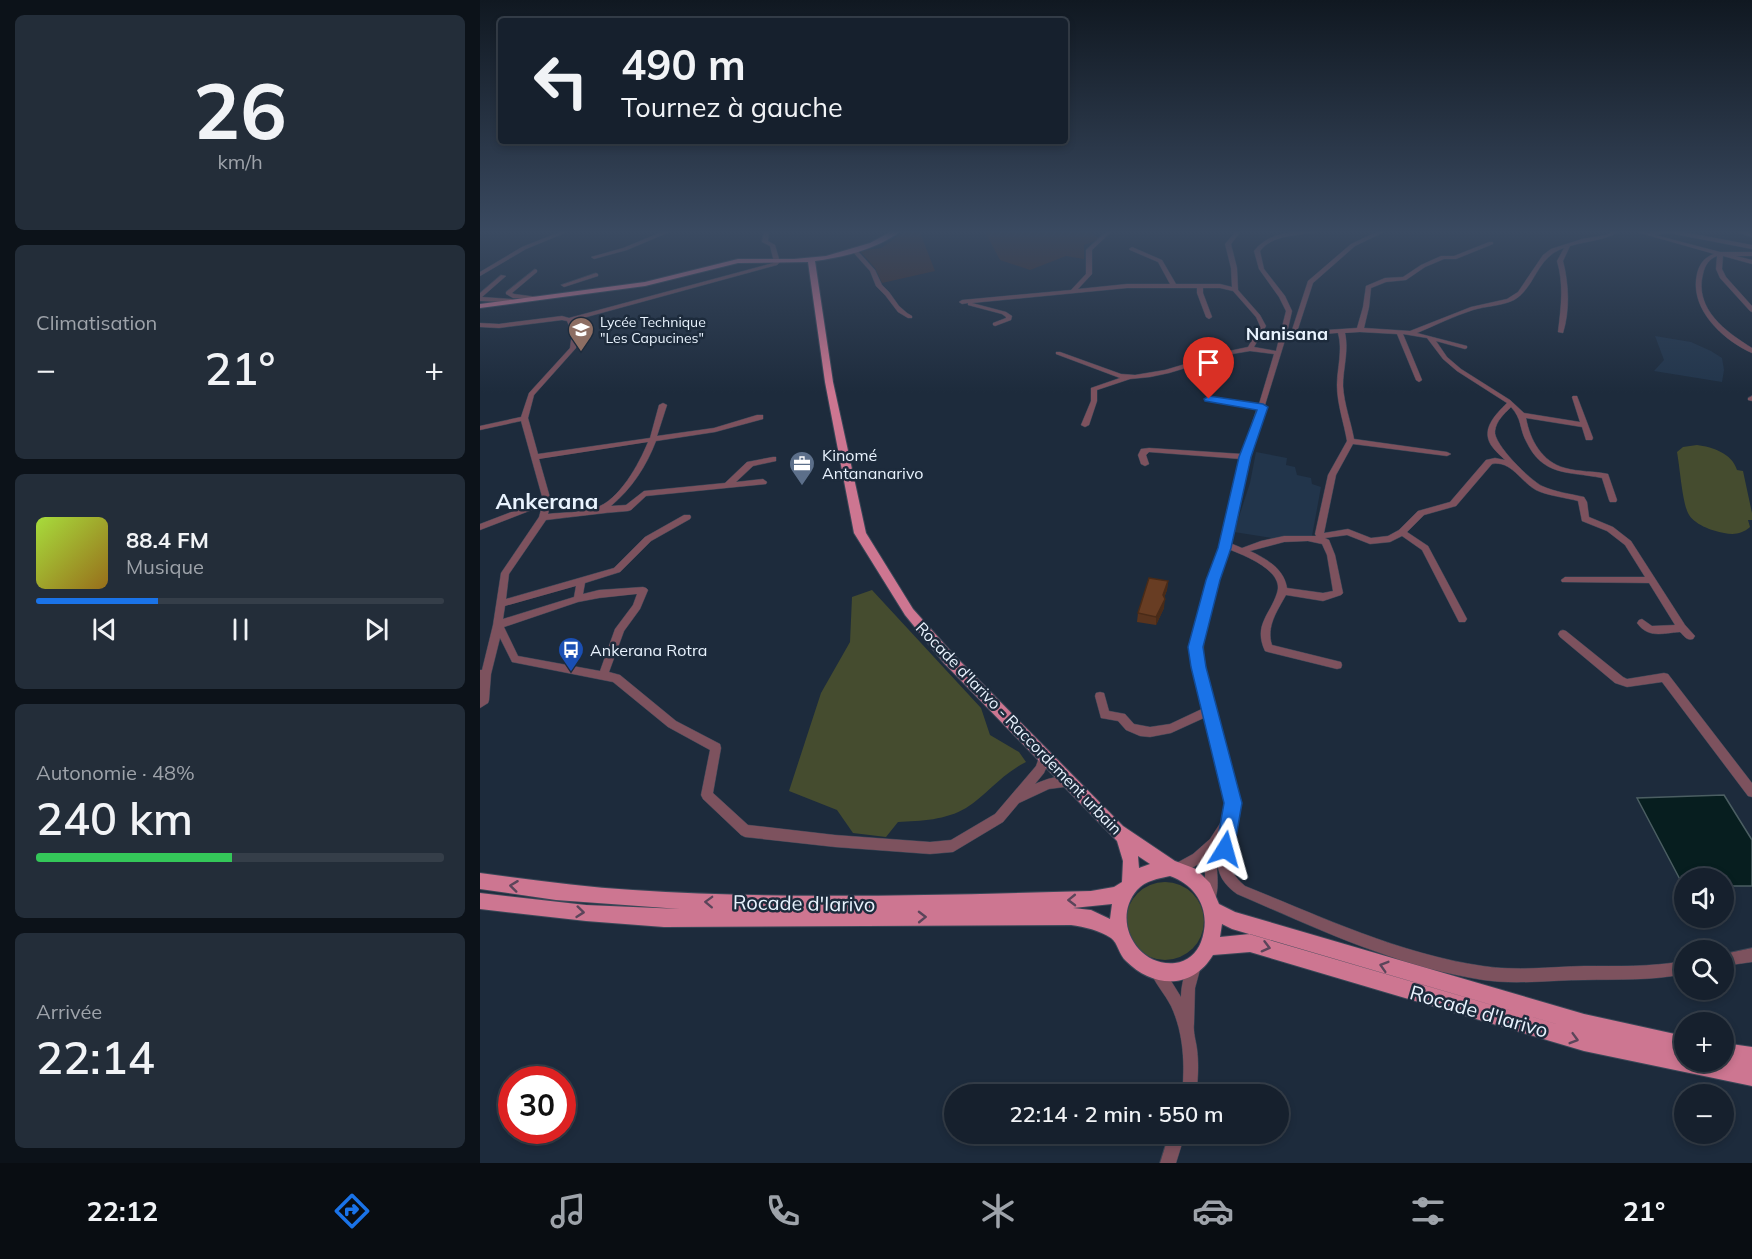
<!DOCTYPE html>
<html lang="fr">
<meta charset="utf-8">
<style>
:root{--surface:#16202d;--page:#232d39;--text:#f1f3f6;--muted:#9ea3aa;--line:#353e49;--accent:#1a73e8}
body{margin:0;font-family:Mulish,sans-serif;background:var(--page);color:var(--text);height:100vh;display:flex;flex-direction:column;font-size:22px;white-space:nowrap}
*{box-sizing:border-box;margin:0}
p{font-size:20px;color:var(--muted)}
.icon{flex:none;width:33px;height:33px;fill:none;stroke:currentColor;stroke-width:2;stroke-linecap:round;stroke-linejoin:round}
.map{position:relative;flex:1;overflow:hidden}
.drawer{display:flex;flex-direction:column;gap:15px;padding:15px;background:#0c1219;width:480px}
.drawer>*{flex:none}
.banner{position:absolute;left:18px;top:18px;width:570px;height:126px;border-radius:6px;box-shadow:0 3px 9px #0003,0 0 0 2px var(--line);background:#16202d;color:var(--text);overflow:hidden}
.controls{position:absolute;left:1194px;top:868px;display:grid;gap:12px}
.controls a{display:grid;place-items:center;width:60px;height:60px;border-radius:50%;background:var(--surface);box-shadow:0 3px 9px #0003,0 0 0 2px var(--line);font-size:30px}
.speed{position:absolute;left:18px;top:1066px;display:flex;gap:12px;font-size:30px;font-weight:700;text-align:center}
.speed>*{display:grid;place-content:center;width:78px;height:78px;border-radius:50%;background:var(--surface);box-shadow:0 3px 9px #0003,0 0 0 2px var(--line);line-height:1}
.speed .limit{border:9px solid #d22;background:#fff;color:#111}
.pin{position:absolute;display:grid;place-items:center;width:51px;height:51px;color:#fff;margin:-62px -26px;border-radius:50% 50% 50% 0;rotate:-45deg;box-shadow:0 0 6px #0007}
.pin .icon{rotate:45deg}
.me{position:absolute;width:66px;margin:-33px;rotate:8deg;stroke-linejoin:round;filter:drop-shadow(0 0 4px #0008)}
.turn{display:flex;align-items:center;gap:21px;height:126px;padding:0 24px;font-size:27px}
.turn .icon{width:78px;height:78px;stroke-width:2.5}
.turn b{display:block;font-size:42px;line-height:51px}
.big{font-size:45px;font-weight:600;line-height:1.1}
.drawer .tile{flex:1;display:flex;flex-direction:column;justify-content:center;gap:9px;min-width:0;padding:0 21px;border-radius:9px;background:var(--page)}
.drawer .dial{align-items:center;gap:0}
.dial b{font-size:78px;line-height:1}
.song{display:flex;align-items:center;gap:18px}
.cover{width:72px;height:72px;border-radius:9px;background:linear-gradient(135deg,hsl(80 70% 55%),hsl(40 70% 35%))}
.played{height:6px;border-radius:3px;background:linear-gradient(90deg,var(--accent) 30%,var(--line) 30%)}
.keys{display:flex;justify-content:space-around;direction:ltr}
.heat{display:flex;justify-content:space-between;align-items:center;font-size:33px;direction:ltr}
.charge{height:9px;border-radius:4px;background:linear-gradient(90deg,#34c759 48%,var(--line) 0)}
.trip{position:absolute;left:464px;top:1084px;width:345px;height:60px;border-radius:30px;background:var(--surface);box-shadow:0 3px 9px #0003,0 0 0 2px var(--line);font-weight:600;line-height:60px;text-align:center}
.tabs{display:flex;height:96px;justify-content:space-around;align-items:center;background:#090d12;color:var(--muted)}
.tabs .icon{width:42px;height:42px}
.tabs .on{color:var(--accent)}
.tabs b{font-size:27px;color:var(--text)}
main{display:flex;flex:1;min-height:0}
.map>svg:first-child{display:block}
.built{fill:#22354b}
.education{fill:#402c2a}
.green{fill:#454c2f}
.water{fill:#071e1f;stroke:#4b5e62;stroke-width:1.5}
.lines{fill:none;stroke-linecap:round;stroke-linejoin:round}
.minor-casing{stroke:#3a4757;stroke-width:1}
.major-casing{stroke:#3a4757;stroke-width:2}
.minor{fill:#7d525e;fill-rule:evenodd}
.major{fill:#cd7691;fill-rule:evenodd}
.wall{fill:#59341e}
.shaded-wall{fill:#492b18}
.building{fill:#683d23;stroke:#492b18;stroke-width:1.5}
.oneway{stroke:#5b455a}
.route{fill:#1a73e8;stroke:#114b97;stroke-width:1.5}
.labels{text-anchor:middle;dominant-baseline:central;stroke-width:5;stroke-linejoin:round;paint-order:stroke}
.far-poi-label{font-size:14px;fill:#e9f3fe;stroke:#1d2b3c;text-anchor:start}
.poi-label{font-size:16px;fill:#e9f3fe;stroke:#1d2b3c;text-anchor:start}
.street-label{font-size:16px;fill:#e9f3fe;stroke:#1d2b3c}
.far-district-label{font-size:18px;font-weight:bold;fill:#e9f3fe;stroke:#1d2b3c}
.near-street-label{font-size:20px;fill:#e9f3fe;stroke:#1d2b3c}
.district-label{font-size:22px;font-weight:bold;fill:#e9f3fe;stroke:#1d2b3c}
</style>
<main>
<section class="drawer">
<div class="tile dial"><b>26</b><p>km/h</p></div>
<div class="tile"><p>Climatisation</p>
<div class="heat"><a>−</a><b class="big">21°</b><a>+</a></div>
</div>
<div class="tile">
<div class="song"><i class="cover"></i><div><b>88.4 FM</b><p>Musique</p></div></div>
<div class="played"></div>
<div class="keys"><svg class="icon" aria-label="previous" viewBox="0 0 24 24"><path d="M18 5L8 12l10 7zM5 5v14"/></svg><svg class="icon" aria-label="pause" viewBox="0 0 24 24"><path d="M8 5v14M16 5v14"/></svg><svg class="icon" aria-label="next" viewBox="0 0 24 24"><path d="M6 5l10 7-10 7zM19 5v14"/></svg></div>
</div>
<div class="tile"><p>Autonomie · 48%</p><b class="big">240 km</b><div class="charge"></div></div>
<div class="tile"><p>Arrivée</p><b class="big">22:14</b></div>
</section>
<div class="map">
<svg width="1272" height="1163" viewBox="0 0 1272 1163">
<rect width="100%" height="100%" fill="#1d2b3c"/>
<g class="built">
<polygon points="1175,336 1211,342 1231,351 1242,358 1244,370 1242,382 1174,371 1184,360"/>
<polygon points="776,452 807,458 806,465 815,467 817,475 831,478 832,484 841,487 832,536 798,539 754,532 770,483"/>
</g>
<g class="education">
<polygon points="427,230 439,230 455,271 402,283 395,268 380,251 401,248"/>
<polygon points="504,230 608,230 620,239 604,245 604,259 586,256 550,270 520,260"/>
</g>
<g class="green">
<path d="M 1217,445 C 1232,447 1252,453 1257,470 L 1263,471 L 1272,513 L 1272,520 L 1268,520 L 1270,527 C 1262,534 1254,535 1244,533 C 1232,531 1213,524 1208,513 C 1202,500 1200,468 1197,452 L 1203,447 Z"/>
<path d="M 392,590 L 501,708 L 510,735 L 539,752 L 546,762 C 520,775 508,794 486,808 C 466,820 441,821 418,822 L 406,837 L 373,833 L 357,810 L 309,791 L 341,693 L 370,642 L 372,597 Z"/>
<circle cx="685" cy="921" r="39"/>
</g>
<polygon class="water" points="1244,795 1272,840 1272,886 1244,886 1244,879 1204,879 1204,887 1157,798"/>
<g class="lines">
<defs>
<g id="minor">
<polygon points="85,230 92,230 46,249 0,276 0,272 42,247"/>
<polygon points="187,230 194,230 147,250 114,259 111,257 143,248"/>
<path d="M 284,230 L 289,230 L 288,241 L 295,245 L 300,262 L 297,265 L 92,321 L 98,333 L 96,348 L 54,395 L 48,418 L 58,454 L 170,438 L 179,405 L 183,403 L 187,405 L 177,436 L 234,428 L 277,415 L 283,415 L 283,419 L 235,432 L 176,441 C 166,467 152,488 131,506 L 146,505 L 164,491 L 245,483 L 267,462 L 293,457 L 296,457 L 296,461 L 273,466 L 256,482 L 283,479 L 287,482 L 286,484 L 166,496 L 151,510 L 148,511 C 120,513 93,517 66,520 L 29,574 L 26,599 L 134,568 L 165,537 L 204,515 L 210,515 L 211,517 L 210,519 L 171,541 L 140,572 L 105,583 L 103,594 L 119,590 L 163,587 L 166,588 L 168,590 L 160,609 L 144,631 L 129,672 L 140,675 L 196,721 L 240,744 L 241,748 L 233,793 L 268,825 L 355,835 L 450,842 L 471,840 L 515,814 L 556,766 L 560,755 L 564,754 L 568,755 L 570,759 L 564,773 L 555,784 C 567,779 579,774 592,778 L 594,782 L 592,786 L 569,789 L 539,803 L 523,822 L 473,852 L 450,854 L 355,847 L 265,837 L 261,835 L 223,799 L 221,795 L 230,750 L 188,727 L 133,682 L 32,662 L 20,638 L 11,674 L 9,700 L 8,703 L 0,708 L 0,670 L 2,670 L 13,625 L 21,573 L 59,517 L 62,506 L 0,530 L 0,524 L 63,500 L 41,421 L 0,430 L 0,426 L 41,417 L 49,393 L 90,348 L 92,333 L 87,321 L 82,320 L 19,328 L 0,327 L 0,323 L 19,324 L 82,316 L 89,318 L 293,263 L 294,262 L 290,246 L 282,242 ZM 168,442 C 159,464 139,501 115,508 C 100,513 84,512 68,514 L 71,501 L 59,459 ZM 96,586 L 94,597 L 23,619 L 25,606 ZM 157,594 L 153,605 L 135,629 L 120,671 L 38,656 L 24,627 L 98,602 L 119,598 Z"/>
<path d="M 628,230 L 633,230 L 612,250 L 612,274 L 598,289 L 647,284 L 690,284 L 678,262 L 650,250 L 649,249 L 652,247 L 682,260 L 696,284 L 740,284 L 752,287 L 751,268 L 745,244 L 757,230 L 762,230 L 751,244 L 757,268 L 758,290 L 780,315 L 786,326 L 774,347 L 796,351 L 806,311 L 799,297 L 779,269 L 774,251 C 789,231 821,230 843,230 C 823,237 794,232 780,251 L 784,269 L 805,296 L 812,311 L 807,333 L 811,333 L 828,281 L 871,244 L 901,230 L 908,230 L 875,246 L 833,283 L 817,332 L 877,328 L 883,307 L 886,286 L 905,278 L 923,277 L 941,265 L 961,256 L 974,256 L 1009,242 L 1013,242 L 1013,244 L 976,259 L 964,259 L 945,267 L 926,280 L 906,282 L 891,288 L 889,307 L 884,328 L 930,331 L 991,307 L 1027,299 L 1038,292 L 1063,255 L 1071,249 L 1102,239 L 1126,235 L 1135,230 L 1142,230 C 1127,240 1107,241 1090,246 L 1083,261 C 1089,284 1090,310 1083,333 L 1078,332 C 1081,307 1084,285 1077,261 L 1084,248 C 1056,257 1056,287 1034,300 C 1022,306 1006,306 993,310 C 974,316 956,325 937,333 L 987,346 L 987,348 L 985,349 L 956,341 L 967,357 L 981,369 L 1030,400 L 1044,413 L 1100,422 L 1092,397 L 1093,396 L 1097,396 L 1113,438 L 1112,440 L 1106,440 L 1102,427 L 1046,418 C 1050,440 1062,462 1085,468 C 1099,472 1114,471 1128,474 L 1137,500 L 1136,502 L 1130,502 L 1129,500 L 1122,478 C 1088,471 1063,477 1046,441 C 1039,427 1042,419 1031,407 C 1024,414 1016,421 1015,431 C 1013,444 1050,480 1062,486 C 1075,492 1091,494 1104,497 L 1107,502 L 1109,517 L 1133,527 L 1151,541 L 1205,625 L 1215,636 L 1213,639 C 1207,641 1204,636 1200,632 C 1182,633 1169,639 1157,623 L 1159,620 L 1162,619 L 1172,626 L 1195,625 L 1169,583 L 1082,582 L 1081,580 L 1085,577 L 1165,577 L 1145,545 L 1127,531 L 1102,521 L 1098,501 C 1087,498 1065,495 1056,490 C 1041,482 1031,460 1012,464 L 976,506 L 944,515 L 927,532 L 948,546 L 987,619 L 985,622 L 979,622 L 942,550 L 922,536 L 910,542 L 890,544 L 867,535 L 845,538 L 849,540 L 855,555 L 863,593 L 861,595 L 843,601 L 806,595 C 797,611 786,627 792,645 L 861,662 L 862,665 L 861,668 L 857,669 L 788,652 L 785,651 C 773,625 790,615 797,593 C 805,571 764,555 748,549 C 734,596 715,633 728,683 C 730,692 732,702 736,710 L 735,712 L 759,803 L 752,826 L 753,829 C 750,854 743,868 765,886 C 842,917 920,954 1003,966 C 1036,971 1070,967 1104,966 C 1137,966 1170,967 1204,961 L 1204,974 C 1171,981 1138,979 1104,980 C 1070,980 1037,985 1003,980 C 917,967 836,928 757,894 C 744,885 737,874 737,858 C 736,871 740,887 735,899 L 731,901 L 727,899 L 725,895 L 725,860 L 712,868 L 697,875 L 693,873 L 691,869 L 693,865 L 713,854 L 730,839 L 741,822 L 747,803 L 726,717 L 691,733 L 670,737 L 660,736 L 646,730 L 638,721 L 621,718 L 615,696 L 616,693 L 620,692 L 624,693 L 629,711 L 645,714 L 654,724 L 670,727 L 690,724 L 724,708 L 714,667 L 714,637 L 720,607 L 743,537 L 761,459 L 669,452 L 666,455 L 669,464 L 665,466 L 661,464 L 658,455 L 661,449 L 669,448 L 762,454 L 777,408 L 729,401 L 726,399 L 729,397 L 779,404 L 794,354 L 770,351 L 752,354 L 689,373 L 670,377 L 650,379 L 617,390 L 617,401 L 609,425 L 605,427 L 601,425 L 611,401 L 611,388 L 640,378 L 576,354 L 576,352 L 580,352 L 641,374 L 655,375 L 685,370 L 749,351 L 768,347 L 780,326 L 776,317 L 753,291 L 740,288 L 723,288 L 723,293 L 732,317 L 729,319 L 726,317 L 717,293 L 717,288 L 647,288 L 492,303 L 526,312 L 532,316 L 531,320 L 515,326 L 513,325 L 513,323 L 526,318 L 526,317 L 522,314 L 488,305 L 488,303 L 482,304 L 479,302 L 482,300 L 591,290 L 606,274 L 606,250 ZM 880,332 L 917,334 L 936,380 L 939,382 L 942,380 L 923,334 L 947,338 L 963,359 L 977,371 L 1027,403 C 1015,415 1001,429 1011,445 C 1015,451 1020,455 1025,460 L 1015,458 L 1006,460 L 970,502 L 938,511 L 919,530 L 908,536 L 891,538 L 868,529 L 844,533 L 856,475 L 873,444 L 967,456 L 971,454 L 967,452 L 874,439 C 871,422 864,404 863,386 C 863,368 869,351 865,333 ZM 858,333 C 863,351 857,368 857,385 C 857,404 864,423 867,441 L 848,475 L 835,534 L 836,536 L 804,536 L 781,541 L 762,548 L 750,543 L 766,466 L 784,409 L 787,407 L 785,405 L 806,337 ZM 828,541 L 842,544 L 847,555 L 853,591 L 843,593 L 807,588 C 804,569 787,559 770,551 L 804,542 Z"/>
<path d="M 1150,230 L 1159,230 L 1168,233 L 1193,230 L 1272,245 L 1272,249 L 1189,233 L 1175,235 L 1240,252 L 1272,252 L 1272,256 L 1256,256 L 1272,260 L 1272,264 L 1243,256 L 1242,269 L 1246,277 L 1272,306 L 1272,312 L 1270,311 L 1240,278 L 1236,269 L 1237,256 C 1229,259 1225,265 1223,274 C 1214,309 1246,332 1272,348 L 1272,353 C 1243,340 1209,309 1217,274 C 1219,265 1224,257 1234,254 Z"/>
<polygon points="1252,230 1261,230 1272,233 1272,237"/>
<polygon points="372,249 376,249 395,270 402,285 409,292 419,306 427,313 432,316 432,318 428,318 418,312 405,295 396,286 390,271 372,251"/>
<polygon points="55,269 57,270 57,272 32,293 34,294 57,297 57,299 33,298 26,294 26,292"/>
<polygon points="116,273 118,274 118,276 84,287 81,285"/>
<polygon points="21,275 26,276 2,297 31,299 33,300 33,302 0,301 0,293"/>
<polygon points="1272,396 1272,401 1268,400 1268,398"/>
<polygon points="1083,630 1086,631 1143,677 1147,679 1184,673 1188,674 1272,783 1272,797 1268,796 1182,682 1147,687 1135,683 1080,637 1078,634 1080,631"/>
<polygon points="1272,948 1272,962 1244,966 1244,954"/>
<path d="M 714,959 L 719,961 L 721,966 L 715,988 L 714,1024 C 713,1032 716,1041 717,1049 C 719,1064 718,1080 716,1095 L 702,1095 C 705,1065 704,1034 691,1006 C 685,994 676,985 671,973 L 673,968 L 678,966 L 683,968 L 701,997 C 701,985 705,972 709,961 Z"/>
<polygon points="689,1134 705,1134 696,1163 680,1163"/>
</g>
<path id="major" d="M 414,230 L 422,230 C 398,249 365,257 335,261 L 353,382 L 386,533 L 433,609 L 474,655 L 643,826 L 695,861 L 716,869 L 730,883 L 739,904 L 755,912 L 1104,1014 L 1204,1036 L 1204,1062 L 1244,1062 L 1244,1043 L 1272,1047 L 1272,1086 L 1104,1051 L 770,952 L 733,955 C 712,990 673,988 646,961 C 639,955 638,943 631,938 C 619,930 605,927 591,925 L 184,927 L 106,921 L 0,909 L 0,893 L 106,905 L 200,909 L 76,900 L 0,889 L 0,873 C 51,880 102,887 153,890 C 306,900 458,895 611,891 L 634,887 L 642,882 L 643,861 L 637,841 L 464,663 L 425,615 L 374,533 L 345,382 L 328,262 L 258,263 L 165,286 L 0,308 L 0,304 L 165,282 L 258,259 L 314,259 L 346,256 L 390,243 ZM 658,856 L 670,864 L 659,868 ZM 690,876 C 718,886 732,912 721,942 C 717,953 707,962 695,963 C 657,967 631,920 657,890 C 666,880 678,879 690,876 ZM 632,904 L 630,919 L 611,910 L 593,908 ZM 742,924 L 752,929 L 1114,1035 L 770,934 L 740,937 Z"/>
</defs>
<use href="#minor" class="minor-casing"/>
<use href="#major" class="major-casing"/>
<use href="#minor" class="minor"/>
<use href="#major" class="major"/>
</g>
<polygon class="wall" points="688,581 687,590 684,598 684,608 676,625 657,622 658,613"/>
<g class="shaded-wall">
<polygon points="688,581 687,590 682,603 683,595"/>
<polygon points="685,599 684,608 676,625 676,617"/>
</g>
<polygon class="building" points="669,578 688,581 683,595 685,599 676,617 658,613"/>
<defs><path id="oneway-chevron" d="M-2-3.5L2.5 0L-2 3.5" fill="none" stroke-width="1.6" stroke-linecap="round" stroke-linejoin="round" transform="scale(1.5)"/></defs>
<g class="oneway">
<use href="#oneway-chevron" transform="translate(34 886) rotate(-173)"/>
<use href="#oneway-chevron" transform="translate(592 900) rotate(179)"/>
<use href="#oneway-chevron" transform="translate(229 902) rotate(-178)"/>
<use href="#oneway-chevron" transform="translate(100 912) rotate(6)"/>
<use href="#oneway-chevron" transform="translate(442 917) rotate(-1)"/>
<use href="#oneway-chevron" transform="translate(786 947) rotate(15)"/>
<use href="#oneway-chevron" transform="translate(904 966) rotate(-163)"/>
<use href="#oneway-chevron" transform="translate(1094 1039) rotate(16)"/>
</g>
<linearGradient id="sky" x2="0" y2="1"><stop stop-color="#101821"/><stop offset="0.59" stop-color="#3a4a61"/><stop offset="1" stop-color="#3a4a61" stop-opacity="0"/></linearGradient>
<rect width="1272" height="393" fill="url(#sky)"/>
<polygon class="route" points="729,396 783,404 788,407 771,457 751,548 740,580 723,647 726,667 762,803 754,849 751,856 745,858 738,856 736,849 744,803 711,667 708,647 726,580 738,548 759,457 777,410 725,401 724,399"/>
<defs>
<symbol id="school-pin" viewBox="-11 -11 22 30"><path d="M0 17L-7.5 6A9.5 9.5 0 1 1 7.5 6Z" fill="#8d6e63" stroke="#1d2b3c"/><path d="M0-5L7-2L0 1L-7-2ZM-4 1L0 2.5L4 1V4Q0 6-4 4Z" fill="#fff"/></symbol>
<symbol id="office-pin" viewBox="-11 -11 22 30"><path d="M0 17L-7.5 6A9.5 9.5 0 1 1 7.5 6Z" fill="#5c6f8a" stroke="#1d2b3c"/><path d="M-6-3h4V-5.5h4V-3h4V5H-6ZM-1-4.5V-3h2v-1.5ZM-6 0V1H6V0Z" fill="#fff"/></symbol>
<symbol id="bus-pin" viewBox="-11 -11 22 30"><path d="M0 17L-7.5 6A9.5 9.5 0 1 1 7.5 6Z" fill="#1a4fb4" stroke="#1d2b3c"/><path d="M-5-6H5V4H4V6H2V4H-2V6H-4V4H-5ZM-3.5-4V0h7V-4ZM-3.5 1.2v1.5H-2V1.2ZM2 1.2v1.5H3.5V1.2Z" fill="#fff"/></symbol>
</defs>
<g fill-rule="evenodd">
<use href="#school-pin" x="86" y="315" width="30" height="40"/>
<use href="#office-pin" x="307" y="449" width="30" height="40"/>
<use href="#bus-pin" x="76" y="635" width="30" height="40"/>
</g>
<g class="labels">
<g class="far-poi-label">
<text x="120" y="322">Lycée Technique<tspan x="120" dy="16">"Les Capucines"</tspan></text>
</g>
<g class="poi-label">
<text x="342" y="455">Kinomé<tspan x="342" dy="18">Antananarivo</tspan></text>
<text x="110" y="650">Ankerana Rotra</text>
</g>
<g class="street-label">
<text transform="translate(539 728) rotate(46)">Rocade d'Iarivo - Raccordement urbain</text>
</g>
<g class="far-district-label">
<text x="807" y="333">Nanisana</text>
</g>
<g class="near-street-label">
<text transform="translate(324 903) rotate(1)">Rocade d'Iarivo</text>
<text transform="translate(999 1011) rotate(16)">Rocade d'Iarivo</text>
</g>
<g class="district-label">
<text x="67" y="501">Ankerana</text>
</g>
</g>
</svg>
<div class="controls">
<a><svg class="icon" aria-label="sound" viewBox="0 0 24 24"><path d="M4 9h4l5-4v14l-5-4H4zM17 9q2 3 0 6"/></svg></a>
<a><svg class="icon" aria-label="search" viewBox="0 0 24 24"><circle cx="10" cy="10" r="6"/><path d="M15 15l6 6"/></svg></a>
<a>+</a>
<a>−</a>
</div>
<div class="speed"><div class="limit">30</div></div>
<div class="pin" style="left:729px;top:399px;background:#d93025"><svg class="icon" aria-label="arrive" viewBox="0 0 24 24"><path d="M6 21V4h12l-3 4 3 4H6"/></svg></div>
<svg class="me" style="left:745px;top:849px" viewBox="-20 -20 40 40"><path d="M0-17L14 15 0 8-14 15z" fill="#1a73e8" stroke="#fff" stroke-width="4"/></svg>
<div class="trip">22:14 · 2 min · 550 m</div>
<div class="banner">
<div class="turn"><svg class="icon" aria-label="left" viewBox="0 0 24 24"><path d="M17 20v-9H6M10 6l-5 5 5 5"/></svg><div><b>490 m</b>Tournez à gauche</div></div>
</div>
</div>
</main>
<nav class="tabs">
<b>22:12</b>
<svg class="icon on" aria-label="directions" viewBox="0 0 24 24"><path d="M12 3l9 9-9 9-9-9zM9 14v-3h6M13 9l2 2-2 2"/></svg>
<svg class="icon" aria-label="music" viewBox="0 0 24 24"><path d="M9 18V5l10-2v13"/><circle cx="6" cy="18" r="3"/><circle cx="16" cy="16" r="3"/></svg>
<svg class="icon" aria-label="phone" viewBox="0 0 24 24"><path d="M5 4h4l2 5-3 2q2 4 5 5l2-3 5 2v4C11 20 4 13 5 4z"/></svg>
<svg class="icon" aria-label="climate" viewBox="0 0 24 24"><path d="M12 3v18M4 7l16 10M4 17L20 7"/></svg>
<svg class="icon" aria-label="car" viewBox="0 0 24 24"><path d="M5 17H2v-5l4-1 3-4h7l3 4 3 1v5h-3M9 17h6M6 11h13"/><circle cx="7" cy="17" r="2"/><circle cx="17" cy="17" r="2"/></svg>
<svg class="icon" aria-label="filters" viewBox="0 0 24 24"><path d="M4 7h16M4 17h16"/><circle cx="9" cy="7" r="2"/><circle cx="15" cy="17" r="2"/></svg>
<b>21°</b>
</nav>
